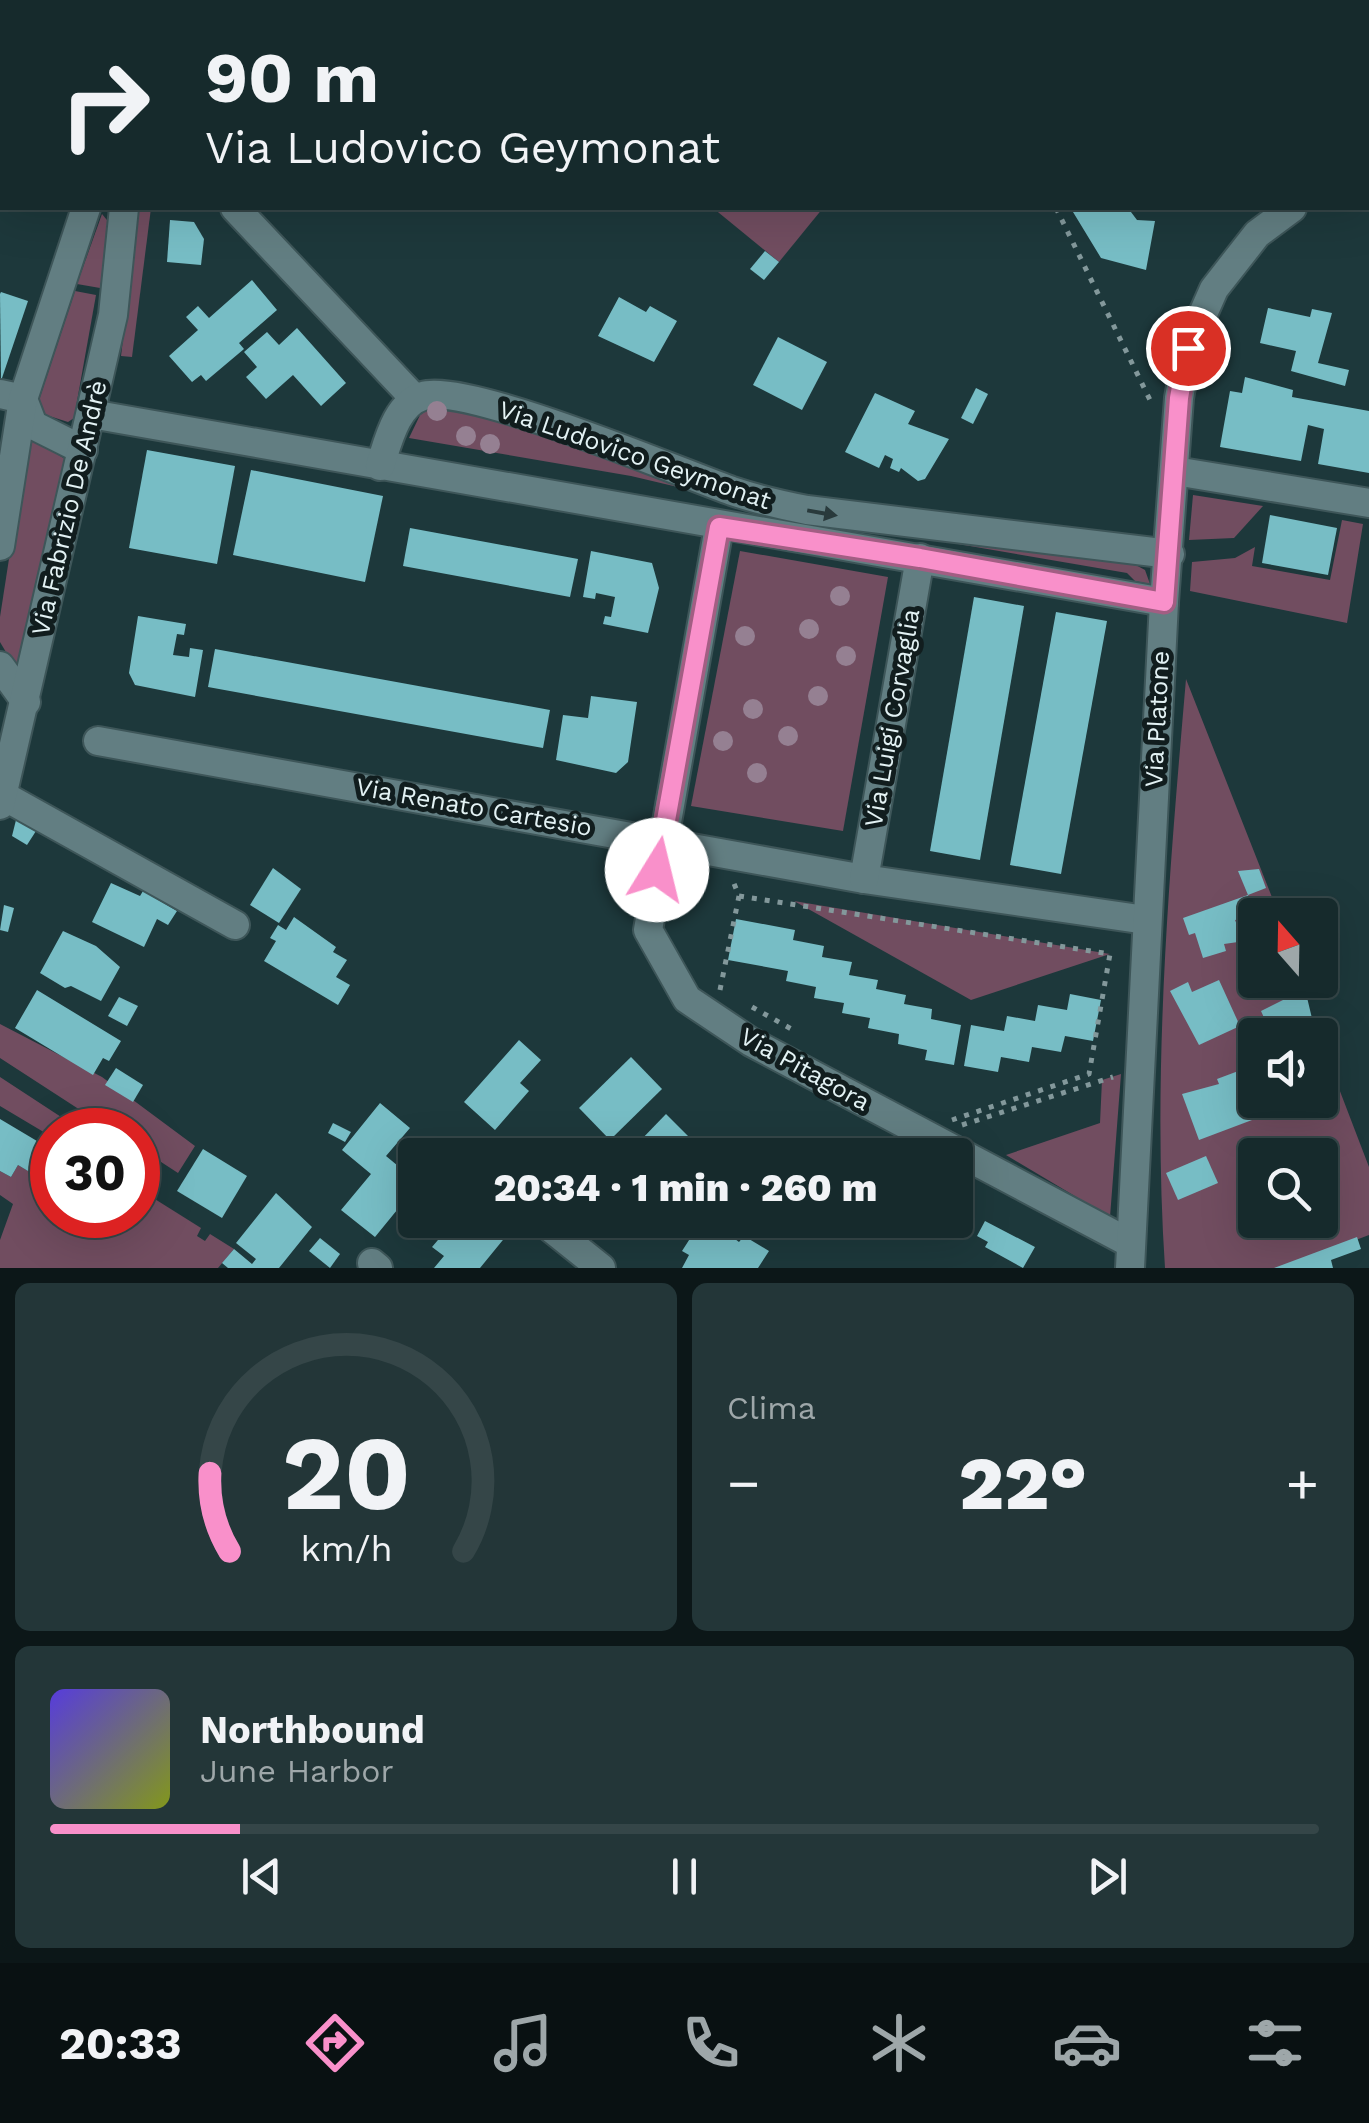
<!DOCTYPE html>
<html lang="it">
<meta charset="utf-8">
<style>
:root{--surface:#162a2c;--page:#233638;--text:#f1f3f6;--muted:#9ea7a9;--line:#354648;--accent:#f990ca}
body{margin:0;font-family:"Work Sans",sans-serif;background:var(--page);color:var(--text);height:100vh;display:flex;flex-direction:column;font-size:38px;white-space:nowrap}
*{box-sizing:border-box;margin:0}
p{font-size:32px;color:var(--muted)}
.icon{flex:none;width:55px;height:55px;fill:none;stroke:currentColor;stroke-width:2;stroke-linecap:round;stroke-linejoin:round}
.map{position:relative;height:1268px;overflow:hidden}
.sheet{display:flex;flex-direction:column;gap:15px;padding:15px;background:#0c1718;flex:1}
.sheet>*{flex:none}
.guide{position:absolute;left:0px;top:0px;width:1370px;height:210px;box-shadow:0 10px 40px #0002,0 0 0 2px var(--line);background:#162a2c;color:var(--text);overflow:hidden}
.needle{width:65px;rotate:340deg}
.fabs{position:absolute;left:1238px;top:898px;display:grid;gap:20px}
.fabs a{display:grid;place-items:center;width:100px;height:100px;border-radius:10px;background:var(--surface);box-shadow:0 10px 40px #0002,0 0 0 2px var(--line);font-size:50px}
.speed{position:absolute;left:30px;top:1108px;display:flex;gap:20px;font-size:50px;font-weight:700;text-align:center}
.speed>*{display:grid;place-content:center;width:130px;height:130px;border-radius:50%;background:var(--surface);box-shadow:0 10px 40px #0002,0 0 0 2px var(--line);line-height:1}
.speed .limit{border:15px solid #d22;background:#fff;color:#111}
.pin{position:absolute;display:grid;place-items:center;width:85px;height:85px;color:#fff;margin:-42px;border:5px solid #fff;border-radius:50%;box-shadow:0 2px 10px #0007}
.me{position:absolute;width:110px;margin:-55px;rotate:9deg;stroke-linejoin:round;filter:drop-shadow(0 0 8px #0008)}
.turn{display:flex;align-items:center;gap:35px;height:210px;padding:0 40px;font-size:45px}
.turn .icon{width:130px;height:130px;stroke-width:2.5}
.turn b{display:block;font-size:70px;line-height:85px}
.big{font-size:75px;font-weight:800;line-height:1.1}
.sheet .tile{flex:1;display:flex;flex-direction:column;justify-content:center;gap:15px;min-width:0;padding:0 35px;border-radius:15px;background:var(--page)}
.sheet .dial{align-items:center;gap:0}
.dial svg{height:260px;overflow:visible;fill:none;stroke:var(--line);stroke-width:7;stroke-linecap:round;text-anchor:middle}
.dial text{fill:var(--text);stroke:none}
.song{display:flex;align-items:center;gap:30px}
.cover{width:120px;height:120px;border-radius:15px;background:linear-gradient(135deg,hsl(250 70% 55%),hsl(70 70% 35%))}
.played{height:10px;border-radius:5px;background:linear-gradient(90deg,var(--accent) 15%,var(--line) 15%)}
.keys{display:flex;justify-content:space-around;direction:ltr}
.heat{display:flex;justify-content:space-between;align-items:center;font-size:55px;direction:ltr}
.sheet .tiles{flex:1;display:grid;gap:15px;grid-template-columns:1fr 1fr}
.tile:last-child{grid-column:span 2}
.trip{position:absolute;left:398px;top:1138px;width:575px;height:100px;border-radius:10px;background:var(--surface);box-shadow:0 10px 40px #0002,0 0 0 2px var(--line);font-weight:800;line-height:100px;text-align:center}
.tabs{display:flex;height:160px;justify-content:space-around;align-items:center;background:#091112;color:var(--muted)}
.tabs .icon{width:70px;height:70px}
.tabs .selected{color:var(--accent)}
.tabs b{font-size:45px;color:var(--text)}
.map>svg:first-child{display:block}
.green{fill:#714d60;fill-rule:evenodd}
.building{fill:#77bdc5}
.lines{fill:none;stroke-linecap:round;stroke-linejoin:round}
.minor-casing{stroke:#3e5659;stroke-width:32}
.tertiary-casing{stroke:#3e5659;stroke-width:32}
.path{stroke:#83989b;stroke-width:5;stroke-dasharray:5 8;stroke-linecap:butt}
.minor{stroke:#627e82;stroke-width:28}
.tertiary{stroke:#627e82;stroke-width:28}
.tree{fill:#958092}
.oneway{fill:#293a3c}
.route-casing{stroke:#a25e83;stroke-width:25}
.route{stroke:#f990ca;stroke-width:18}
.labels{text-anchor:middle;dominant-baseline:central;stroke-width:10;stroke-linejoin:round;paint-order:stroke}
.street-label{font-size:25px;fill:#e3f2f4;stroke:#111d1e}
</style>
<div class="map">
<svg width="1369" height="1268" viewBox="0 0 1369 1268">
<rect width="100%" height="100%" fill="#1d383b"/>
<g class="green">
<polygon points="561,0 935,0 937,2 562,2"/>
<polygon points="139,208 151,208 132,357 121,356"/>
<polygon points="713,208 823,208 779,262"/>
<polygon points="102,214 111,225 100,288 77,284"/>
<polygon points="75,291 96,295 74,418 68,422 46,415 38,403"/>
<polygon points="440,404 527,424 703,493 631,476 409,438 422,411"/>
<polygon points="28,436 65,459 16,669 0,642 0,617"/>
<polygon points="1193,495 1263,506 1234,538 1189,540"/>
<polygon points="1342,520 1363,524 1347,623 1190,591 1192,562 1235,558 1255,547 1252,566 1330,580"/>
<polygon points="888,532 1132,563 1145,570 1150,584 1135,581 1127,573"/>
<polygon points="740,551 888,577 843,831 691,806"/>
<path d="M 1186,679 L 1279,915 L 1255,915 L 1255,980 L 1298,980 L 1318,1035 L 1255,1035 L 1255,1100 L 1320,1100 L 1320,1039 L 1369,1167 L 1369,1235 L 1282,1268 L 1165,1268 C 1152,1071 1169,876 1186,679 ZM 1255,1155 L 1320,1155 L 1320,1220 L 1255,1220 Z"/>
<polygon points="794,901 1110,954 971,1000"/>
<polygon points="0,1024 102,1077 195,1146 178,1173 138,1147 138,1130 111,1130 0,1058"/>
<polygon points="1121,1074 1110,1217 1006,1155 1100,1123 1102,1080"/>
<polygon points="0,1077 81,1130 52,1130 52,1137 0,1106"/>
<polygon points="18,1165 52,1185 52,1215 138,1215 138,1202 144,1206 150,1196 138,1188 138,1182 150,1196 201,1228 197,1236 205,1241 210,1234 234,1249 218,1268 0,1268 0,1240 13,1204 0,1195 0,1171 11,1177"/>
</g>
<g class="building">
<polygon points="1081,208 1128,208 1137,220 1155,221 1146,270 1101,258 1073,212"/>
<polygon points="170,220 194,222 204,239 201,265 167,262"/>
<polygon points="765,251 779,262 764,280 750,269"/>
<polygon points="252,280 277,310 239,343 244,349 206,381 201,375 192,382 169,356 198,330 186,317 198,306 209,318"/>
<polygon points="1,292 28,301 1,381 0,294"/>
<polygon points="619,297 646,312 650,306 677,321 654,362 598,336"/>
<polygon points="1268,308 1310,317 1312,309 1332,313 1318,363 1349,370 1345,386 1291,371 1296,351 1260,343"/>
<polygon points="297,328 346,383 321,406 293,375 266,399 246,377 257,367 244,352 267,332 279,345"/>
<polygon points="778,337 827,362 802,410 753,385"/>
<polygon points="1245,377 1293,390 1292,397 1369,411 1369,473 1318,464 1324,429 1308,425 1301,461 1220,447 1230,391 1242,393"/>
<polygon points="976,388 988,394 973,424 961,418"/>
<polygon points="875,393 915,411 908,424 949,439 925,479 918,481 901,468 899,472 890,468 893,459 885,455 879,468 845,452"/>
<polygon points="147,450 235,466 217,564 129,548"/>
<polygon points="251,470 383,496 365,582 233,555"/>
<polygon points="1270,515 1337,528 1328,575 1262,563"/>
<polygon points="410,528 578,559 570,597 403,566"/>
<polygon points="591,551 652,563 659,588 648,633 603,624 605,616 611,617 615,597 596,593 595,599 583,597"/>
<polygon points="974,597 1024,606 980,860 930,851"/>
<polygon points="1056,612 1107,621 1061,874 1010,865"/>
<polygon points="138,616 186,624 184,635 177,634 173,655 189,657 190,648 203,650 195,697 135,685 129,673"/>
<polygon points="215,649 550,710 543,748 208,687"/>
<polygon points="591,696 637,702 628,762 616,773 556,760 563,715 588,718"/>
<polygon points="16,820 36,831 27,845 12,836"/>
<polygon points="273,868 301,889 279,923 250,905"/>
<polygon points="1259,869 1266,888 1248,895 1238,871"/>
<polygon points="111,883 140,896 143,891 177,911 168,925 157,919 144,947 92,922"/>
<polygon points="1248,895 1255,916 1235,920 1237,925 1246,922 1252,940 1224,944 1226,951 1203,958 1195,933 1189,935 1183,918"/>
<polygon points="4,905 14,908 8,932 0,930"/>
<polygon points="294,917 336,947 333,952 347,960 336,977 350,985 338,1005 264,961 276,941 270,938 278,925 286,930"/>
<polygon points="736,919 795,930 793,940 824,946 822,957 852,962 849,975 878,980 876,989 906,995 904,1004 932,1009 931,1019 961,1025 954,1065 925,1060 927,1050 898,1044 899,1034 868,1028 870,1018 842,1013 844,1003 814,998 816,987 786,981 788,971 728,960"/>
<polygon points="63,931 96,946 120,967 101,1001 71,986 65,988 40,973"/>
<polygon points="1219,980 1240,1026 1199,1045 1170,991 1188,982 1192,992"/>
<polygon points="1305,989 1316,1035 1278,1035 1275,1028 1270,1031 1261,1011"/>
<polygon points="37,990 121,1041 109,1061 103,1058 93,1075 15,1028"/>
<polygon points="1070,994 1101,1000 1093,1041 1065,1036 1061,1052 1032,1047 1029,1062 1001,1057 998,1072 964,1066 971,1025 1004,1031 1007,1016 1035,1021 1038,1005 1067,1010"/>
<polygon points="119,997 138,1006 127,1026 108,1016"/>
<polygon points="519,1040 541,1060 520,1083 529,1091 495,1130 464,1102"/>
<polygon points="631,1057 662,1089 610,1140 579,1108"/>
<polygon points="116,1068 143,1085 133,1102 105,1085"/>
<polygon points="1241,1070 1260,1117 1199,1140 1182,1094 1219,1084 1217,1079"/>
<polygon points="380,1103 410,1128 386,1156 415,1180 415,1188 375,1237 341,1210 371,1174 342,1150"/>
<polygon points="666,1114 689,1137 671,1155 649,1155 637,1144"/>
<polygon points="0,1119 42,1144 37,1154 42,1158 33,1174 18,1165 11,1177 0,1171"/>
<polygon points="333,1123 351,1132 345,1142 328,1133"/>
<polygon points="203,1149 247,1176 222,1218 177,1191"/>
<polygon points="1206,1156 1218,1183 1178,1200 1166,1173"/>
<polygon points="48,1157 52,1160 52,1185 36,1175"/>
<polygon points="276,1193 312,1227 279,1268 228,1268 222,1263 234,1249 252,1264 256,1259 236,1243"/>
<polygon points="455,1220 488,1220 507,1235 480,1268 434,1268 444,1256 432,1247"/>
<polygon points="709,1220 741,1220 731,1236 739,1242 744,1236 769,1251 758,1268 682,1268 689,1255 682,1251 691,1237 696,1240"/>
<polygon points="985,1221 1035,1247 1023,1268 985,1247 988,1242 977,1236"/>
<polygon points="1357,1237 1361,1249 1331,1260 1333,1268 1274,1268"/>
<polygon points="320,1238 340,1254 330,1268 309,1251"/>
</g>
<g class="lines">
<defs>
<g id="minor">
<polyline points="0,103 2,105"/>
<polyline points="1368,155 1369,154"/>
<polyline points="235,208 415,399"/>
<polyline points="0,394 23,399 33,425 83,450"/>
<polyline points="91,414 1164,602"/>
<path d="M 380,466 C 388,442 396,404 423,396 C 466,382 679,472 732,491 C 756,499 781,505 807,510 L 1170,554"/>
<polyline points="1175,471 1369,503"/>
<polyline points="719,527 648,930 687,999 751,1042 1128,1242"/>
<polyline points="0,546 23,399 86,208"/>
<polyline points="0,666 26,702"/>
<polyline points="98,741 864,879 1146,920"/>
<polyline points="2,795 235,925"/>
<polyline points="864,879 920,558"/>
<polyline points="459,1154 461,1155"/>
<polyline points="541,1220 601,1268"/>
<polyline points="372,1263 378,1268"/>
<polyline points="1130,1268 1164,602 1179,398 1188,348 1214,289 1257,234 1292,208"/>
</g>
<g id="tertiary">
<polyline points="146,2 146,0"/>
<polyline points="0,805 113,315 124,208"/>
</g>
</defs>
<use href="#minor" class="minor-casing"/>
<use href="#tertiary" class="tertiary-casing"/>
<g class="path">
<polyline points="258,2 261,0"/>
<polyline points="1056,208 1152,404"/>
<polyline points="739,896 1110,954 1089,1074 952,1120"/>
<polyline points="720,990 739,896 733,881"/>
<polyline points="752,1007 795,1031"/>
<polyline points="962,1125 1113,1077"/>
</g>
<use href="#minor" class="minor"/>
<use href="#tertiary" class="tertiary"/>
</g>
<g class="tree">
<circle cx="437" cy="411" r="10"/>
<circle cx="466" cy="436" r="10"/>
<circle cx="490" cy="444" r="10"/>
<circle cx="840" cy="596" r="10"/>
<circle cx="809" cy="629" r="10"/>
<circle cx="745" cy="636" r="10"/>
<circle cx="846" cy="656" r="10"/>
<circle cx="818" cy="696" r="10"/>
<circle cx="753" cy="709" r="10"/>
<circle cx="788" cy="736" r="10"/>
<circle cx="723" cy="741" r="10"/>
<circle cx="757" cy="773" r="10"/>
</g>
<defs><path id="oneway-solid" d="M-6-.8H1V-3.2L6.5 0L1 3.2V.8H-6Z" transform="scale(2.5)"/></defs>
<use class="oneway" href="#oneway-solid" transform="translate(822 513) rotate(10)"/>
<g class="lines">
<defs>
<polyline id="route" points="657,870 719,527 920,558 1164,602 1179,398 1188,348"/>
</defs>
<use href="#route" class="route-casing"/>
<use href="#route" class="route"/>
</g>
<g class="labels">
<g class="street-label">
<text transform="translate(635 455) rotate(19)">Via Ludovico Geymonat</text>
<text transform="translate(69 508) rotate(-77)">Via Fabrizio De Andrè</text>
<text transform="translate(892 718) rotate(-80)">Via Luigi Corvaglia</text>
<text transform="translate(1157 719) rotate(-87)">Via Platone</text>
<text transform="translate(474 807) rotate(10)">Via Renato Cartesio</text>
<text transform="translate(805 1069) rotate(29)">Via Pitagora</text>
</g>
</g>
</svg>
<div class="fabs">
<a><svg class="needle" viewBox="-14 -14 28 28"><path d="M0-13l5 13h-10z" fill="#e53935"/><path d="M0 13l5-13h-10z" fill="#9ea7a9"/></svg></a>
<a><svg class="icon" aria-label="sound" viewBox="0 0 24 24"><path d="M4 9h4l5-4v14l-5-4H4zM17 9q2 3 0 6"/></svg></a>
<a><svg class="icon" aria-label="search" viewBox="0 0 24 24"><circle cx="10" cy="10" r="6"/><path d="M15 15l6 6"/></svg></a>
</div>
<div class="speed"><div class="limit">30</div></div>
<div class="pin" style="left:1188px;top:348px;background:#d93025"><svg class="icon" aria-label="arrive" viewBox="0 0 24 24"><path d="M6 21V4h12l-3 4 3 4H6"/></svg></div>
<svg class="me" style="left:657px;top:870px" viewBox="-20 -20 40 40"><circle r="19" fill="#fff"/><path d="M0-13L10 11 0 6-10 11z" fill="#f990ca"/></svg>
<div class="trip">20:34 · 1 min · 260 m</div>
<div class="guide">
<div class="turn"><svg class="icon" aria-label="right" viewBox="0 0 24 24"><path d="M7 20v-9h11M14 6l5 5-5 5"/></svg><div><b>90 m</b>Via Ludovico Geymonat</div></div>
</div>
</div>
<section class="sheet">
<div class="tiles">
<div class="tile dial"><svg viewBox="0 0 100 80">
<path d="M14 69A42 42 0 1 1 86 69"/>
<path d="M14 69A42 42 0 0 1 8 45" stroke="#f990ca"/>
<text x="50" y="56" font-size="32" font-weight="700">20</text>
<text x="50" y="72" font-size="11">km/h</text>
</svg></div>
<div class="tile"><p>Clima</p>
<div class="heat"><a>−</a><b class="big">22°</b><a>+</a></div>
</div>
<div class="tile">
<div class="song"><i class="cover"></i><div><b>Northbound</b><p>June Harbor</p></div></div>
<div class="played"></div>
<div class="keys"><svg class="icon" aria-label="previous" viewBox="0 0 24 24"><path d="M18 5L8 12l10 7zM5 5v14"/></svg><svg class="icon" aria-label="pause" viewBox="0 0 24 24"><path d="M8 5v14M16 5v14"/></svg><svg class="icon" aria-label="next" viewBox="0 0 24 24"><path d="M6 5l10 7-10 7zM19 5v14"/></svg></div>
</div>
</div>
</section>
<nav class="tabs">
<b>20:33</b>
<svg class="icon selected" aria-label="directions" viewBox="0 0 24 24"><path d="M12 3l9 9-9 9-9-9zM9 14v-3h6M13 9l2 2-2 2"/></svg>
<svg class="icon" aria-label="music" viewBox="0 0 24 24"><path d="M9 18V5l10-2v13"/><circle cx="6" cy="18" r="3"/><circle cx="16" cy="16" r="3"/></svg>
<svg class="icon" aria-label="phone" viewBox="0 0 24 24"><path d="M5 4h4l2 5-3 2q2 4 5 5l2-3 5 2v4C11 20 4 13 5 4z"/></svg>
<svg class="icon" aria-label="climate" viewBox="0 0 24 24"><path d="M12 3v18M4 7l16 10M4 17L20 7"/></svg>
<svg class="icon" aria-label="car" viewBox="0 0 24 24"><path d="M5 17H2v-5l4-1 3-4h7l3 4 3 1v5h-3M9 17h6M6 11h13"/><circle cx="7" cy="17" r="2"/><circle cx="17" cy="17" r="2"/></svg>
<svg class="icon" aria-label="filters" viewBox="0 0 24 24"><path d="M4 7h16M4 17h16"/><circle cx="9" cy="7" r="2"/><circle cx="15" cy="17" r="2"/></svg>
</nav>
